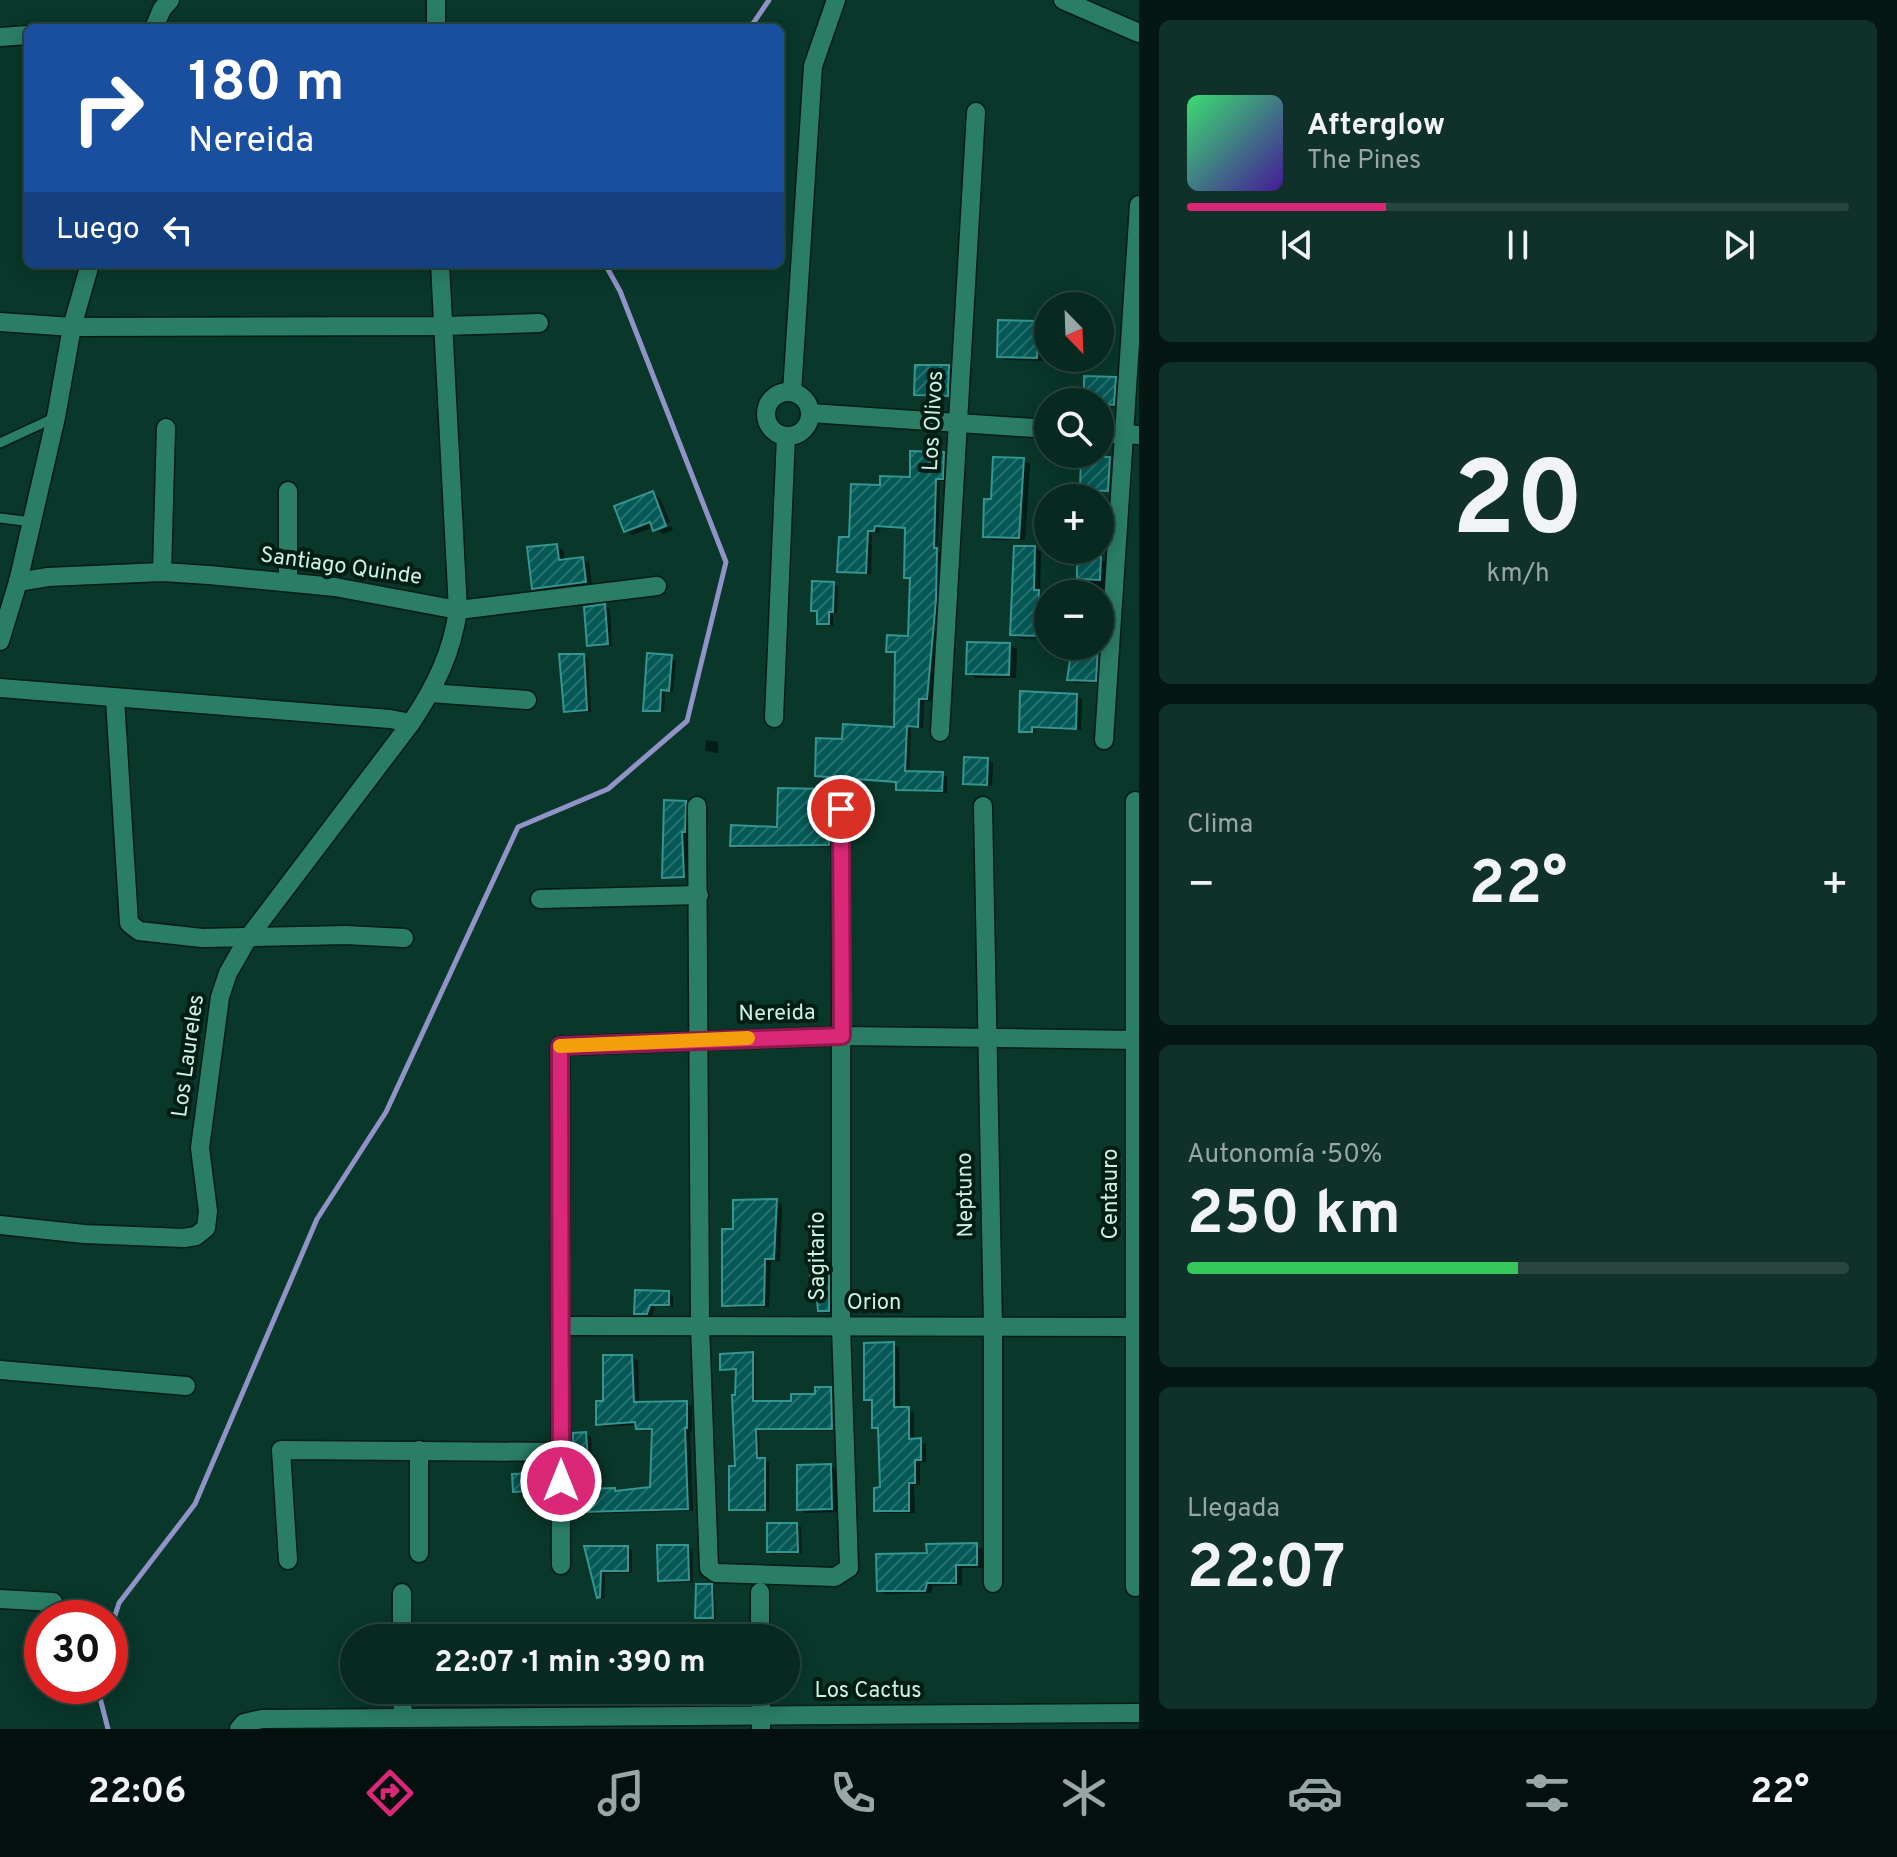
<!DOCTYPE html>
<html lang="es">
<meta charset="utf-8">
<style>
:root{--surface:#072920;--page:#103129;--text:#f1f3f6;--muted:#98a6a5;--line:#28453e;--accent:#db2777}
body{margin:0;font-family:Overpass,sans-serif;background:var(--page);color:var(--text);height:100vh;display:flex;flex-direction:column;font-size:30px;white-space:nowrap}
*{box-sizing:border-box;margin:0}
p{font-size:26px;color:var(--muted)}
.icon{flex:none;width:44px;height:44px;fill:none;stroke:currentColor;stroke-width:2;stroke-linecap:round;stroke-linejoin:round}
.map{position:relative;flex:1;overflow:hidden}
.side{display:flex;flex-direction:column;gap:20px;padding:20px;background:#041712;width:758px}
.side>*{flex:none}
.banner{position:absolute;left:24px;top:24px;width:760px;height:244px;border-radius:12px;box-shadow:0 4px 20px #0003,0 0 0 2px var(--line);background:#1a4fa0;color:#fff;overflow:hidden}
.needle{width:52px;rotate:157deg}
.tools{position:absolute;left:1034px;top:292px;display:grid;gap:16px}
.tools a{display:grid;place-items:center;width:80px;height:80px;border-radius:50%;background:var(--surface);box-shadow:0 4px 20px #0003,0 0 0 2px var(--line);font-size:40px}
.speed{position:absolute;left:24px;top:1600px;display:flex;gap:16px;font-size:40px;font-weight:700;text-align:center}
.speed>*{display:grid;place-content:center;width:104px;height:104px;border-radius:50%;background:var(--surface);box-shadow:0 4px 20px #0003,0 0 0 2px var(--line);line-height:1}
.speed .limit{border:12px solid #d22;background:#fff;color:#111}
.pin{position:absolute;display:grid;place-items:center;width:68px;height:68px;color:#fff;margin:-34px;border:4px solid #fff;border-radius:50%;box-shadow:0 2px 8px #0007}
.me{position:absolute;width:88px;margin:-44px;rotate:0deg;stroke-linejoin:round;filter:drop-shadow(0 0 6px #0008)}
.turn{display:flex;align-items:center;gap:28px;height:168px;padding:0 32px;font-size:36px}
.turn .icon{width:104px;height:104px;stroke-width:2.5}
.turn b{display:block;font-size:56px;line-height:68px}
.then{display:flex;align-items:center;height:76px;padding:0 32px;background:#0003;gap:16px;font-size:30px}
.big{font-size:60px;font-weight:700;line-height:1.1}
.side .widget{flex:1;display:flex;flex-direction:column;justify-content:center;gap:12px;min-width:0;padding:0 28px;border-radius:12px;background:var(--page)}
.side .dial{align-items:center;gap:0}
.dial b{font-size:104px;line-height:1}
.song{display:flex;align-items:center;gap:24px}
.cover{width:96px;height:96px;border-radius:12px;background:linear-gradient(135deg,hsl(140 70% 55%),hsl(260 70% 35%))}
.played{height:8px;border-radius:4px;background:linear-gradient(90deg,var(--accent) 30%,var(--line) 30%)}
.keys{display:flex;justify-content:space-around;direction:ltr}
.heat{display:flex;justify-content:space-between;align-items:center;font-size:44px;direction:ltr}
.charge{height:12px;border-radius:6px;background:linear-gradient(90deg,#34c759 50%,var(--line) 0)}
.trip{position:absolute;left:340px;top:1624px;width:460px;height:80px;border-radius:40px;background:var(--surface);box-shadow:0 4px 20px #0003,0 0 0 2px var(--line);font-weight:700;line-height:80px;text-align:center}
.dock{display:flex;height:128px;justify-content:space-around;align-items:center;background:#03100d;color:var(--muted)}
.dock .icon{width:56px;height:56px}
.dock .selected{color:var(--accent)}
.dock b{font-size:36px;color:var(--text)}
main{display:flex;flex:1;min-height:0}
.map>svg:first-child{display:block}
.shadow{fill:#0007}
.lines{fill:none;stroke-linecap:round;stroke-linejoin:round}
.stream{stroke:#9192c8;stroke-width:5}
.building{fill:url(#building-hatch);stroke:#359590;stroke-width:2}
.service-casing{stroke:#031c14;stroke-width:12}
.minor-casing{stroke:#031c14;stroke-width:21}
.service{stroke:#2b7e66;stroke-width:9}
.minor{stroke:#2b7e66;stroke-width:18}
.route-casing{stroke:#8e194d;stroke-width:20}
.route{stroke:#db2777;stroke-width:14}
.slow{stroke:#f59e0b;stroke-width:14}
.labels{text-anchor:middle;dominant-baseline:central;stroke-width:8;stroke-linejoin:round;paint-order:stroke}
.street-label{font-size:22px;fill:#ccf2e3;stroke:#001d13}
</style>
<main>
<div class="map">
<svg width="1139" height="1729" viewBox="0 0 1139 1729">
<defs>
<pattern id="building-hatch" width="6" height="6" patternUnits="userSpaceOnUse" patternTransform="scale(2)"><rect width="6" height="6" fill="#045956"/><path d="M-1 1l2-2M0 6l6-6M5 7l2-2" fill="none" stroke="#27716e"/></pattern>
</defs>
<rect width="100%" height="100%" fill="#09372a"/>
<g class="shadow">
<polygon points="1037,323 1044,327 1044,348 1048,348 1048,358 1084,358 1084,368 1067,368 1061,361 1005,360 999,356"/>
<polygon points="949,367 953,370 952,397 921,397 916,394"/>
<polygon points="1115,379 1120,381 1118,407 1100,406 1100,402"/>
<polygon points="944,454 949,457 947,481 940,481 938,551 941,553 940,604 931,701 924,701 923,728 911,728 909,773 942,774 947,777 947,793 903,791 898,788 906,785 844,741 896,729 897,654 888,651 910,638 910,580 906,577 907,529 879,528 879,533 872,532 871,574 844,573 839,570 850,539 882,488 912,479"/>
<polygon points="1083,459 1110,459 1115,462 1113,492 1087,491 1082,489"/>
<polygon points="1023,460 1030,464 1025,540 992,540 985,536"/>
<polygon points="652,493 660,498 670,522 658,527 658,531 654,527 633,535 626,531"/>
<polygon points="1047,497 1068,498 1048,498 1048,530"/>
<polygon points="671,526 673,530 663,534 658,531"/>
<polygon points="557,546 563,550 565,561 583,559 589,563 592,585 541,592 534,588"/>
<polygon points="1035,548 1041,552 1040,593 1045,595 1044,639 1018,638 1012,634"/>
<polygon points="1079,559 1100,559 1106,563 1102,683 1075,683 1069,679 1073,646 1100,646 1100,594 1078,594"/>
<polygon points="834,584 838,587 837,613 833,613 833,626 823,625 819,623 817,612 813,610"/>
<polygon points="605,606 610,609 612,646 593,647 588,645"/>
<polygon points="1009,644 1017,649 1016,678 976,678 968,673"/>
<polygon points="649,655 676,660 673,692 665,691 664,712 645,710"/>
<polygon points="584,656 588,658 591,712 571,713 566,711"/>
<polygon points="1077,696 1082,699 1081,730 1036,729 1036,733 1021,730"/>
<polygon points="706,740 718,742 718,753 705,751"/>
<polygon points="988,760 993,763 992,786 970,785 965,783"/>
<polygon points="825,791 830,794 828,827 833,830 833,847 737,848 732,845 779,829"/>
<polygon points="686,803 690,806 689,834 687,834 688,878 669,879 664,876"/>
<polygon points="777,1201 782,1205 780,1261 771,1261 769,1307 730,1308 724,1305 735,1231"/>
<polygon points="828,1266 833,1269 833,1313 824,1313 813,1299"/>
<polygon points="668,1293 673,1296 673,1307 655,1306 652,1316 636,1313"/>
<polygon points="894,1344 899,1348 900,1409 914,1412 914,1441 926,1444 926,1462 920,1462 920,1485 914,1485 915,1513 882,1513 876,1510 883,1489 880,1430 874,1427 874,1402 866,1399"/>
<polygon points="752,1355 756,1357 756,1403 792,1403 817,1396 830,1389 834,1392 836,1431 759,1430 760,1460 769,1462 769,1511 735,1511 731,1508 737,1468 738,1371 722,1369"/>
<polygon points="632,1357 638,1361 639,1404 686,1403 692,1407 692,1431 690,1431 693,1511 591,1514 585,1510 614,1490 652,1488 654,1431 643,1431 637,1428 637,1425 603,1427 598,1424 605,1403"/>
<polygon points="586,1434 591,1437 592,1461 579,1462 575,1459"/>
<polygon points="831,1466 838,1470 839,1512 806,1513 799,1508"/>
<polygon points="540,1475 545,1478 546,1493 520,1494 515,1491"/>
<polygon points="797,1525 801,1527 802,1553 774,1554 769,1551"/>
<polygon points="976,1545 982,1549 983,1568 962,1568 962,1585 933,1586 931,1593 885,1594 879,1590 929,1555"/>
<polygon points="688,1547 692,1549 693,1582 664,1583 660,1580"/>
<polygon points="587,1548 628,1548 632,1550 632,1573 605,1573 604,1599 599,1596"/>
<polygon points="712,1586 715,1588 716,1619 701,1619 697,1617"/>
<polygon points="663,1690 748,1690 743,1690 744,1697 670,1697 663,1694"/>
</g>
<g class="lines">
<g class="stream">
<polyline points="750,28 769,0"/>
<polyline points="110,1631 119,1603 195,1504 317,1219 386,1112 518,827 608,789 687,721 726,562 620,291 605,264"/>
<polyline points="97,1686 108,1729"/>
</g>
</g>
<g class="building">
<polygon points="998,320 1038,321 1037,358 997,357"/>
<polygon points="915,365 949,365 948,396 914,395"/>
<polygon points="1084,376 1116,377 1114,405 1084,402"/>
<polygon points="910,451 944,452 943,479 936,479 934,548 937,548 936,600 927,699 919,699 918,727 907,726 905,771 943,772 942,791 896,790 896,782 815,776 816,738 842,739 843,724 894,727 895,652 886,652 887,635 908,636 910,578 904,578 905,528 875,526 874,531 868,531 866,573 837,572 839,537 849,537 851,484 880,485 880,476 910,477"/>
<polygon points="993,457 1024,458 1019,538 983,537 984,499 991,499"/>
<polygon points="1081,457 1110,457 1108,491 1080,490"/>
<polygon points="653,491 666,526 653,531 650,522 624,532 614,506"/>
<polygon points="557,544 559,560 583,557 586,582 532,589 527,547"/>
<polygon points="1014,546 1035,546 1034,590 1039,590 1038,636 1010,635"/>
<polygon points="1077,557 1101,557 1100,580 1077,579"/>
<polygon points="812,581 834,582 833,612 829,612 829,624 817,624 817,611 811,611"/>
<polygon points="605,604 608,644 587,646 584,607"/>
<polygon points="967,642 1010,643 1009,675 966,674"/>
<polygon points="1072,646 1098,646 1096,681 1067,680"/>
<polygon points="647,653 672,655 669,691 661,690 660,711 643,711"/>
<polygon points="559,654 584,654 587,710 564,712"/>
<polygon points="1020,691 1077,694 1076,729 1032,727 1032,732 1019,732"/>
<polygon points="964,757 988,758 987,785 963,784"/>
<polygon points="778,788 826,789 824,825 829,825 829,845 730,846 731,825 777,827"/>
<polygon points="664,800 686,801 685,832 682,832 684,877 662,878"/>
<polygon points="777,1199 774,1259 765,1259 764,1305 722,1306 722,1229 733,1229 733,1200"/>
<polygon points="810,1264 829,1264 829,1311 818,1311 817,1300 811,1300"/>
<polygon points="635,1290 669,1291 669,1305 650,1305 647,1314 634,1314"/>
<polygon points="894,1342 894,1407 909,1407 909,1439 921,1438 921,1460 915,1460 915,1483 909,1483 909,1511 874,1511 874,1488 880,1487 878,1428 872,1428 872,1400 864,1400 864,1343"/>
<polygon points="753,1352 753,1401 791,1401 791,1394 815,1394 815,1387 831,1387 832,1429 756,1429 757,1458 765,1458 765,1510 729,1510 729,1466 735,1466 732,1395 735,1395 736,1369 720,1370 720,1354"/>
<polygon points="603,1355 632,1355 634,1402 687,1401 687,1428 685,1428 688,1509 583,1512 583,1489 615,1488 615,1491 650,1487 652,1429 636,1429 635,1422 596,1425 596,1401 603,1401"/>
<polygon points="586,1432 588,1459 573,1460 573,1433"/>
<polygon points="831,1464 832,1509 797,1510 797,1465"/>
<polygon points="541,1473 541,1491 513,1492 512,1474"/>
<polygon points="767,1523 797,1523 798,1552 767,1552"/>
<polygon points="977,1543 977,1565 956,1565 956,1583 927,1583 925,1591 877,1591 876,1554 927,1553 926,1544"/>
<polygon points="657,1545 688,1545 689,1580 658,1581"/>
<polygon points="584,1546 628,1546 628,1571 601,1571 600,1597 597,1598"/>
<polygon points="696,1584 712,1584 713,1618 695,1618"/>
</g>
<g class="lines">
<defs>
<g id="service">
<polyline points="0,443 56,417"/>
<polyline points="0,518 32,522"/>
</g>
<g id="minor">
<polyline points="1063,0 1139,33"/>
<polyline points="154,28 162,9 170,0"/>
<polyline points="436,28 436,0"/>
<polyline points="0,37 28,35"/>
<polyline points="0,322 72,327 443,326 539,323"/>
<circle cx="788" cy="414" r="22"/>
<polyline points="792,392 813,66 836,0"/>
<polyline points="810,413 1048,429"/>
<polyline points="1100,433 1139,435"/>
<polyline points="162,572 166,428"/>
<polyline points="18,582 48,577 162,572 209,575 335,587 458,610 657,586"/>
<polyline points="288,582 288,491"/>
<polyline points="0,641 18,582 56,417 72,327 90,264"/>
<polyline points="0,688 390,719 411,723"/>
<polyline points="430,693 527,700"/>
<polyline points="115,699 129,923 139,931 202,938 346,935 404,938"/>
<polyline points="774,718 786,436"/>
<polyline points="940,732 976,112"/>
<polyline points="1104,740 1139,205"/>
<polyline points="1135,801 1135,1587"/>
<polyline points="697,806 700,1326 709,1568 716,1573 835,1577 849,1568 841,1327 841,809"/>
<polyline points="983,806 993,1327 993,1583"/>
<polyline points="540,899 699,895"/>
<path d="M 0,1225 L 84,1234 L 184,1238 L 196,1236 L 206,1228 L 208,1211 L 200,1148 L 220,997 L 228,973 L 248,938 L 411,723 C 435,687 452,653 458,610 L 440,264"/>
<polyline points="560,1326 1139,1327"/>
<polyline points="0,1370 186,1386"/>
<polyline points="419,1553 419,1450"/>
<polyline points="288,1560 281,1450 561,1452"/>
<polyline points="561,1565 560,1046 842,1036 1139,1040"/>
<polyline points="760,1592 760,1638"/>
<polyline points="0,1599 53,1602"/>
<polyline points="402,1638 402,1593"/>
<polyline points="402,1690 403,1718"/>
<polyline points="761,1690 761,1729"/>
<polyline points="239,1729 244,1723 262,1719 1139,1713"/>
</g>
</defs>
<use href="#service" class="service-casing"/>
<use href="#minor" class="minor-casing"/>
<use href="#service" class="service"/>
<use href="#minor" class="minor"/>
</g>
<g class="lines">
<defs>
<polyline id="route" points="561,1481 560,1046 842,1036 841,809"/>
</defs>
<use href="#route" class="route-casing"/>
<use href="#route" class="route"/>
<polyline class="slow" points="560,1046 748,1038"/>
</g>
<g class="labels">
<g class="street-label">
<text transform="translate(934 421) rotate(-87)">Los Olivos</text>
<text transform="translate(341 567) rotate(8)">Santiago Quinde</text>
<text transform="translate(777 1014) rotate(-1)">Nereida</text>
<text transform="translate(189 1056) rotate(-82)">Los Laureles</text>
<text transform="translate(1111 1194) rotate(-90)">Centauro</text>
<text transform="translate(966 1195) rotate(-91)">Neptuno</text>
<text transform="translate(818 1256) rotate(-90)">Sagitario</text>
<text x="874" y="1303">Orion</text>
<text x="868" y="1691">Los Cactus</text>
</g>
</g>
</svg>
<div class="tools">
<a><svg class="needle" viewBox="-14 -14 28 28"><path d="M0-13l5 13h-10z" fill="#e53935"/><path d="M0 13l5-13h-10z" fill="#98a6a5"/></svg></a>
<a><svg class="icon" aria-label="search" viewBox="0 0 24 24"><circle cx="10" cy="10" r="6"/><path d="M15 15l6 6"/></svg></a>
<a>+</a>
<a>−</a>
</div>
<div class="speed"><div class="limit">30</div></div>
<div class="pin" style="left:841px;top:809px;background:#d93025"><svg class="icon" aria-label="arrive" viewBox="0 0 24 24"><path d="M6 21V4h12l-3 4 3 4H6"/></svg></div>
<svg class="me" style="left:561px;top:1481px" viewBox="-20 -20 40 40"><circle r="17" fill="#db2777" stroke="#fff" stroke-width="3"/><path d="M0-11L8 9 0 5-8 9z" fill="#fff"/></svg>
<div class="trip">22:07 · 1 min · 390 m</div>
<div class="banner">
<div class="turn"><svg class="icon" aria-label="right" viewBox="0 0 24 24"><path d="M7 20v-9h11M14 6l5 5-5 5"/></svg><div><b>180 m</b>Nereida</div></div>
<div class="then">Luego<svg class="icon" aria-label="left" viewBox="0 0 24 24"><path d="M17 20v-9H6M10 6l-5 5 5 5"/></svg></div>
</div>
</div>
<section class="side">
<div class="widget">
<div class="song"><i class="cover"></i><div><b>Afterglow</b><p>The Pines</p></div></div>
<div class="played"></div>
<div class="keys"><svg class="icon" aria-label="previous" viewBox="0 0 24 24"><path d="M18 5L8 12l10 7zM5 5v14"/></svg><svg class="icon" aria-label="pause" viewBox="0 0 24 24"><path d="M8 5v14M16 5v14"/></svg><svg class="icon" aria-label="next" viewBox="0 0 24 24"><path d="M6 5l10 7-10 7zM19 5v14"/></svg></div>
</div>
<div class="widget dial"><b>20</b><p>km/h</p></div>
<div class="widget"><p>Clima</p>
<div class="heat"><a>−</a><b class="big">22°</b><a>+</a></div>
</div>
<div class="widget"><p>Autonomía · 50%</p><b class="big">250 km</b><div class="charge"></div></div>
<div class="widget"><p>Llegada</p><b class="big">22:07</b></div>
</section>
</main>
<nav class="dock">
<b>22:06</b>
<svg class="icon selected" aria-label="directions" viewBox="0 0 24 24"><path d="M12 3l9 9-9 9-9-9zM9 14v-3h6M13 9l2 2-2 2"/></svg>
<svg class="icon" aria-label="music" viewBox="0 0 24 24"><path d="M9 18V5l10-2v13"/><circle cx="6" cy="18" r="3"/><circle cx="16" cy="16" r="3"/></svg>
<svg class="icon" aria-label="phone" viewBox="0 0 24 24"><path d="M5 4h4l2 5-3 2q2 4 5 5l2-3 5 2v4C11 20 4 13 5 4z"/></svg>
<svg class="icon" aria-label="climate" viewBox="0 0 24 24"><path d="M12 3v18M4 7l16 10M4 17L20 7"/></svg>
<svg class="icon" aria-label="car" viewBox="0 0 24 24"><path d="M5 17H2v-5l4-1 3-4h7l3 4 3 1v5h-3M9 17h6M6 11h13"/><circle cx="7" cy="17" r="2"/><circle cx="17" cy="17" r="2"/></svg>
<svg class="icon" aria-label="filters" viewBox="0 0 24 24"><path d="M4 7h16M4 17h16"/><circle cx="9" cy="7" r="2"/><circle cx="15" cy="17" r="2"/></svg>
<b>22°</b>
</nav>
